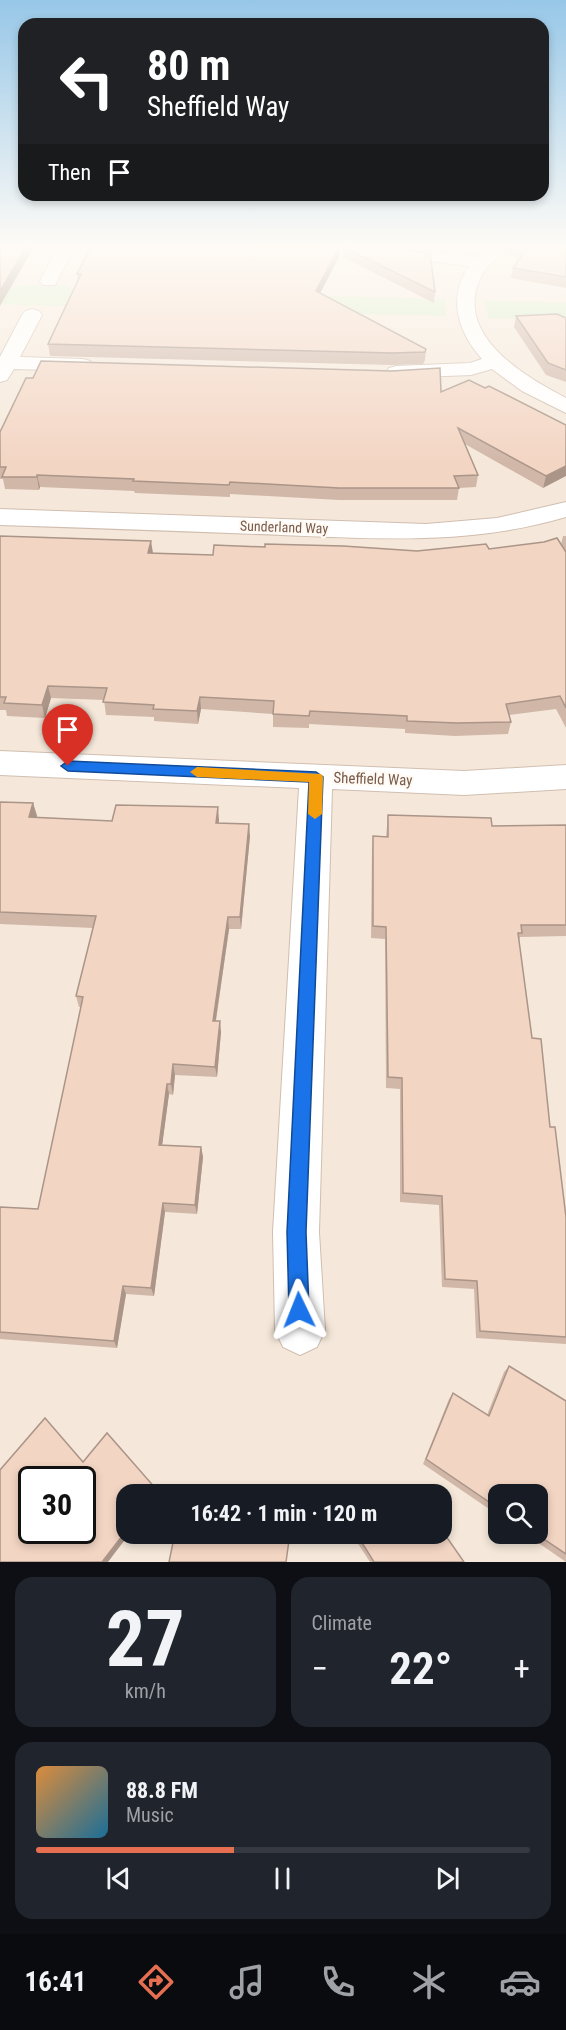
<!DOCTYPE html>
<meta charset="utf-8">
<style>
:root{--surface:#171b24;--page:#20242c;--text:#f1f3f6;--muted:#9ea1a6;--line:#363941;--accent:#e76f51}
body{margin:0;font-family:"Roboto Condensed",sans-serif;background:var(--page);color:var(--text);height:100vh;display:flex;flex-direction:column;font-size:22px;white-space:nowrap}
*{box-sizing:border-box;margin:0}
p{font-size:20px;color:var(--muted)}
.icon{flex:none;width:33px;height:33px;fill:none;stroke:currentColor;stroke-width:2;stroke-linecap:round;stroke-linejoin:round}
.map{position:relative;height:1562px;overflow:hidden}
.drawer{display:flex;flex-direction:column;gap:15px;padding:15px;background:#0d0f14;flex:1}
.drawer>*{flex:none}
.hud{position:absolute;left:18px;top:18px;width:531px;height:183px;border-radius:18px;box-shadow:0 3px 9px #0003;background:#202124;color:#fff;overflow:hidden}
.tools{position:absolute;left:488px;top:1484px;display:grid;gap:12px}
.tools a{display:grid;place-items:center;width:60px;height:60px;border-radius:12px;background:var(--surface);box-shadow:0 3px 9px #0003;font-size:30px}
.speed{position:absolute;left:18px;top:1466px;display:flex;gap:12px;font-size:30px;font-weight:700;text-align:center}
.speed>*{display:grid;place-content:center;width:78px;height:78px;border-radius:50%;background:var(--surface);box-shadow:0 3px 9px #0003;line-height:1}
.speed .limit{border:3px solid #111;border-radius:9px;background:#fff;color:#111}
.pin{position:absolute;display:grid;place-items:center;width:51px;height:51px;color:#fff;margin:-62px -26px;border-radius:50% 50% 50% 0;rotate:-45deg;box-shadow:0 0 6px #0007}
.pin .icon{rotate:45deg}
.me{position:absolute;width:66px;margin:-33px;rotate:358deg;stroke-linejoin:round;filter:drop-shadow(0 0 4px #0008)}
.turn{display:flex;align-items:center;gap:21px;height:126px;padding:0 30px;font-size:27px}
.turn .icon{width:78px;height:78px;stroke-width:2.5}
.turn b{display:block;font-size:42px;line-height:51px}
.then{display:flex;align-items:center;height:57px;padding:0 30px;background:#0003;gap:12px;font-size:22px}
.big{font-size:45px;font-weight:700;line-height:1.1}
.drawer .card{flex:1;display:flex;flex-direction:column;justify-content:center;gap:9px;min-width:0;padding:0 21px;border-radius:18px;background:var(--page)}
.drawer .dial{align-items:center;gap:0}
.dial b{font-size:78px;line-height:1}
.song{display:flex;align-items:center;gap:18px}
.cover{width:72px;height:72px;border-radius:9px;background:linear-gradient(135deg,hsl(30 70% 55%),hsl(200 70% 35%))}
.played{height:6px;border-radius:3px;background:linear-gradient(90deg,var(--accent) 40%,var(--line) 40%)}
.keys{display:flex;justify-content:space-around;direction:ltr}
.heat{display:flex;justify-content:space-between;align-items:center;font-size:33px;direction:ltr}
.drawer .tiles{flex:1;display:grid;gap:15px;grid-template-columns:1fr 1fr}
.card:last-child{grid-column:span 2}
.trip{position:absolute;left:116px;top:1484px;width:336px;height:60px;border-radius:18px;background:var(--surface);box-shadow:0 3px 9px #0003;font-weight:700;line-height:60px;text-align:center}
.tab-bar{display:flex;height:96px;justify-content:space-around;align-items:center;background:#090b0e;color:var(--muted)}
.tab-bar .icon{width:42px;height:42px}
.tab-bar .selected{color:var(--accent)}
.tab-bar b{font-size:27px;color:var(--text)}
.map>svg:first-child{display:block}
.residential{fill:#f5e8da;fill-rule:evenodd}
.green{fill:#d8ecc9}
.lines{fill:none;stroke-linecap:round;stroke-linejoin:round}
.minor-casing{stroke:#d1beb0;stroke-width:2}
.minor{fill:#fff;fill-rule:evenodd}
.wall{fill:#d1b7a8}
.shaded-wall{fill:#aa9588}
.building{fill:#f3d5c3;stroke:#aa9588;stroke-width:1.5;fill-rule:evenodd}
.route{fill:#1a73e8;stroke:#114b97;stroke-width:1.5}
.slow{fill:#f59e0b}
.labels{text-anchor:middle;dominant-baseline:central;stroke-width:4.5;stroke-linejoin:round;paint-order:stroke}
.far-street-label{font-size:14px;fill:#7a5c4d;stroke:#fffaf3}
.street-label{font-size:15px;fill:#7a5c4d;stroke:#fffaf3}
</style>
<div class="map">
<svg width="566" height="1562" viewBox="0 0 566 1562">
<rect width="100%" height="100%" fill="#fdf6ec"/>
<path class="residential" d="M 0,245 L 566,245 L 566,1562 L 0,1562 ZM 32,1479 L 82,1479 L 82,1530 L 32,1530 ZM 126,1494 L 441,1494 L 441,1533 L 126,1533 ZM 498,1494 L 537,1494 L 537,1533 L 498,1533 Z"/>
<g class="green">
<polygon points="30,285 65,285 80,290 445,299 446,316 0,304 0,288"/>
<polygon points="485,301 566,303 566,320 488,318"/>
</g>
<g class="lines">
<defs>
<g id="minor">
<polygon points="59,245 76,245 55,285 43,285 40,281"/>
<path d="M 287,245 L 393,246 L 478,257 L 492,245 L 511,245 C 503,256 489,262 482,275 C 451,333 523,376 566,398 L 566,413 L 522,391 L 492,369 L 471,375 L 396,378 L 389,376 L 386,372 L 389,368 L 396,366 L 470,363 L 482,359 C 458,332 447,298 469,266 L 393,256 L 293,254 L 287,253 L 284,249 Z"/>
<polygon points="32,309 39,311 42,315 20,357 83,359 90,361 93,365 90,369 83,371 14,369 7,380 0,382 0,357 22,315 25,311"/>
<path d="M 566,502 L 566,517 C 472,545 378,539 282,535 C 188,531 94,528 0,525 L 0,509 L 426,524 L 497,518 Z"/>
<polygon points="0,751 464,771 566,765 566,789 464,795 332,789 319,1232 325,1330 317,1347 300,1355 283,1347 275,1330 273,1232 299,788 0,775"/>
</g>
</defs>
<use href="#minor" class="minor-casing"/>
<use href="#minor" class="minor"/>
</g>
<g class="wall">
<polygon points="405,245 428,245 427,248"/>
<polygon points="471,245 489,245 484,249"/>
<polygon points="507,245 566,245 566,288 511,278 513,268 519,258 505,254"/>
<polygon points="339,247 339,257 320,293 426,349 425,360 423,364 391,365 50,356 48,344 78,280 77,274"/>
<polygon points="343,247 435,292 434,303 343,257"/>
<polygon points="516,316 566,318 566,382 546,375 514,327"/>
<polygon points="485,388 566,425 543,488 465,444 478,475 476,487 459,488 457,500 339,500 230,494 230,497 135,493 134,491 40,487 39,490 5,489 3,479 0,479 0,432"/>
<polygon points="0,536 153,553 213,555 417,551 489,549 561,544 563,536 566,536 566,728 556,709 509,715 511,722 508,734 455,736 405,733 405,729 309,724 309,728 273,727 273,714 201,709 198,724 154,721 154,717 106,715 104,700 51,698 45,718 7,716 6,710 0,710"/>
<polygon points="0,802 33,803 37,816 36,818 112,821 219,820 219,823 250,836 241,929 229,929 216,1021 221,1032 217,1077 175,1075 173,1095 169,1094 162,1145 201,1147 203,1157 197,1214 165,1212 154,1296 126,1294 117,1348 0,1339 0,1207 38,1209 81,1007 79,1007 76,996 93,928 0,924"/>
<polygon points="388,815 492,826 566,825 566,936 520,937 519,941 532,1038 550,1127 566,1217 566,1344 476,1338 474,1289 442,1287 439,1205 400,1202 400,1089 386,1088 385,939 371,938 372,849 373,836 386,837"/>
<polygon points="509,1366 566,1401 566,1562 524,1533 537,1533 498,1494 498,1515 423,1464 449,1399 453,1393 487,1415 504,1372"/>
<polygon points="359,1538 464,1562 370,1562 357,1542"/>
</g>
<g class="shaded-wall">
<polygon points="27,245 35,245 0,306 0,291"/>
<polygon points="339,247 339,257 316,301 316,291"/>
<polygon points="566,466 566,476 543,488 546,476"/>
<polygon points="37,475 40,487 39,490 37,477"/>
<polygon points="151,541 153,553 148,553"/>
<polygon points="48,686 51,698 45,718 42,705"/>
<polygon points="200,697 201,709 198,724 197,711"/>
<polygon points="33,803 37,816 32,829 29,817"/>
<polygon points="218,807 219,820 217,835 216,823"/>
<polygon points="249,824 250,836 241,929 240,917"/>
<polygon points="228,917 229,929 214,1032 213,1021"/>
<polygon points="220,1021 221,1032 217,1077 215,1067"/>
<polygon points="173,1064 175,1075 173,1095 171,1084"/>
<polygon points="167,1084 169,1094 161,1154 159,1145"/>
<polygon points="201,1147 203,1157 197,1214 195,1205"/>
<polygon points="163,1203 165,1212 154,1296 151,1288"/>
<polygon points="123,1286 126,1294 117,1348 114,1341"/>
<polygon points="126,1531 126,1533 130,1533 108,1562 102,1562"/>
</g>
<g class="building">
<polygon points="0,245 27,245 0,291"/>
<polygon points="92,245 278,245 339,247 316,291 426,349 425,352 392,353 48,344 81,274 77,274"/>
<polygon points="512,245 566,245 566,277 513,268 526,249"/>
<polygon points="343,247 394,248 430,253 435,292"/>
<polygon points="557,314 566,318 566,370 548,363 516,316"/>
<polygon points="41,361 392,371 440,368 441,392 469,380 485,388 489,386 566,425 566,466 546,476 458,428 478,475 454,476 459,488 339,488 230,482 229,485 133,481 134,479 37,475 37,477 2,477 6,467 0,467 0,432 26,378 33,378"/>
<polygon points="0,536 151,541 148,553 213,555 214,545 265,547 265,544 343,546 417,551 486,544 489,549 544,542 557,538 566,552 566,708 560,696 506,704 511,722 457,723 407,721 407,716 310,711 309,716 273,714 274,701 200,697 197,711 153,709 154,705 103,702 107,688 48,686 42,705 4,703 6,697 0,697"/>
<polygon points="0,802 33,803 29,817 112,821 116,805 218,807 216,823 249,824 240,917 228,917 213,1021 220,1021 215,1067 173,1064 171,1084 167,1084 159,1145 201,1147 195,1205 163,1203 151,1288 123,1286 114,1341 0,1332 0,1207 38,1209 83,997 76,996 96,916 0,912"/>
<polygon points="388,815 491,818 492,826 566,825 566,925 521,925 522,933 518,933 532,1038 541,1039 550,1127 555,1127 566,1217 566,1337 480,1331 477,1281 445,1279 442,1196 403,1193 402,1078 388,1077 386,927 373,926 373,836 388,837"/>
<polygon points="509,1366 566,1401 566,1554 535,1533 537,1533 537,1494 498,1494 498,1508 426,1459 453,1393 489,1416"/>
<path d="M 45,1418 L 83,1462 L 107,1433 L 157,1490 L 154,1494 L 126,1494 L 126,1531 L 102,1562 L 0,1562 L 0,1470 ZM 32,1479 L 82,1479 L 82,1530 L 32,1530 Z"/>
<polygon points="411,1486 417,1494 403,1494"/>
<polygon points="441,1529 464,1562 374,1562 359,1538 364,1533 441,1533"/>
<polygon points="175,1533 290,1533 286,1562 169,1562"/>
</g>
<linearGradient id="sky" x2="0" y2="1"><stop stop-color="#97c7e8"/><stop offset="0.53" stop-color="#fefbf6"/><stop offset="1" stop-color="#fefbf6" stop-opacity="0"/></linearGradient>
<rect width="566" height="464" fill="url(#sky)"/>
<polygon class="route" points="68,761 316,772 323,777 306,1232 309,1310 307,1317 299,1320 292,1317 289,1310 287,1232 309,782 68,771 61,766"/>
<polygon class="slow" points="197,767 321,774 323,777 322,814 315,819 308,814 309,782 197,777 190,772"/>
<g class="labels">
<g class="far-street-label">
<text transform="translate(284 527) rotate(2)">Sunderland Way</text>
</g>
<g class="street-label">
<text transform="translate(373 779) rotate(2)">Sheffield Way</text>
</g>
</g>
</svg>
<div class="tools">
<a><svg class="icon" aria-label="search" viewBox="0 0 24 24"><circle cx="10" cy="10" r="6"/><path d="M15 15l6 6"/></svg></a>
</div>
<div class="speed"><div class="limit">30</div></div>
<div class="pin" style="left:68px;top:766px;background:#d93025"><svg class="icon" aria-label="arrive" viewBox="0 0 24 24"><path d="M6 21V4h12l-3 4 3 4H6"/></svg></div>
<svg class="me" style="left:299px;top:1310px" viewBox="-20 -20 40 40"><path d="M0-17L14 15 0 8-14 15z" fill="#1a73e8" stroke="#fff" stroke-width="4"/></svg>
<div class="trip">16:42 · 1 min · 120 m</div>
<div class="hud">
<div class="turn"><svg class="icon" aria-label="left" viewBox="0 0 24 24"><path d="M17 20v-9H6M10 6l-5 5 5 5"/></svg><div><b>80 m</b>Sheffield Way</div></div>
<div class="then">Then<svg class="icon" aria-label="arrive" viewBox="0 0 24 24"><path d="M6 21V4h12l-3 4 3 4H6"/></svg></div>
</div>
</div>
<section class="drawer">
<div class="tiles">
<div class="card dial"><b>27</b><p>km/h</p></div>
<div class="card"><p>Climate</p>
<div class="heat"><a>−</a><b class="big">22°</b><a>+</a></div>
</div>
<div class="card">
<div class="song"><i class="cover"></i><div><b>88.8 FM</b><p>Music</p></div></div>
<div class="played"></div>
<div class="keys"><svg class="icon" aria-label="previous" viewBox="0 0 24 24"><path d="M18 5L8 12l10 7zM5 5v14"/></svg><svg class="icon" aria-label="pause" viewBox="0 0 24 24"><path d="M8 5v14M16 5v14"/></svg><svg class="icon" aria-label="next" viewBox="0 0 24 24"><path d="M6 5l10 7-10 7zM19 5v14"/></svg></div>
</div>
</div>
</section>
<nav class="tab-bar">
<b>16:41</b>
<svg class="icon selected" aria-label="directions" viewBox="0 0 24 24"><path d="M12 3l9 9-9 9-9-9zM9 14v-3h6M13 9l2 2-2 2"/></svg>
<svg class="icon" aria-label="music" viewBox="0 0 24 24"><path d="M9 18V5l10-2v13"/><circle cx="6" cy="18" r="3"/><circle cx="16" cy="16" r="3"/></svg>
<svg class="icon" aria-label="phone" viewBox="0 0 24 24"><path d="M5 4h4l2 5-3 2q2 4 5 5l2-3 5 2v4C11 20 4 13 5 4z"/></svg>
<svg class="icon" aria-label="climate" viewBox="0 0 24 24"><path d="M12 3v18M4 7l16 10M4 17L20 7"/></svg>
<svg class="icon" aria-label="car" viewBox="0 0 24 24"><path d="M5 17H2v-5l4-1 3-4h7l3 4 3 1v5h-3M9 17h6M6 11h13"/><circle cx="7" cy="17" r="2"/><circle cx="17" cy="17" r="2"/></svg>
</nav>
